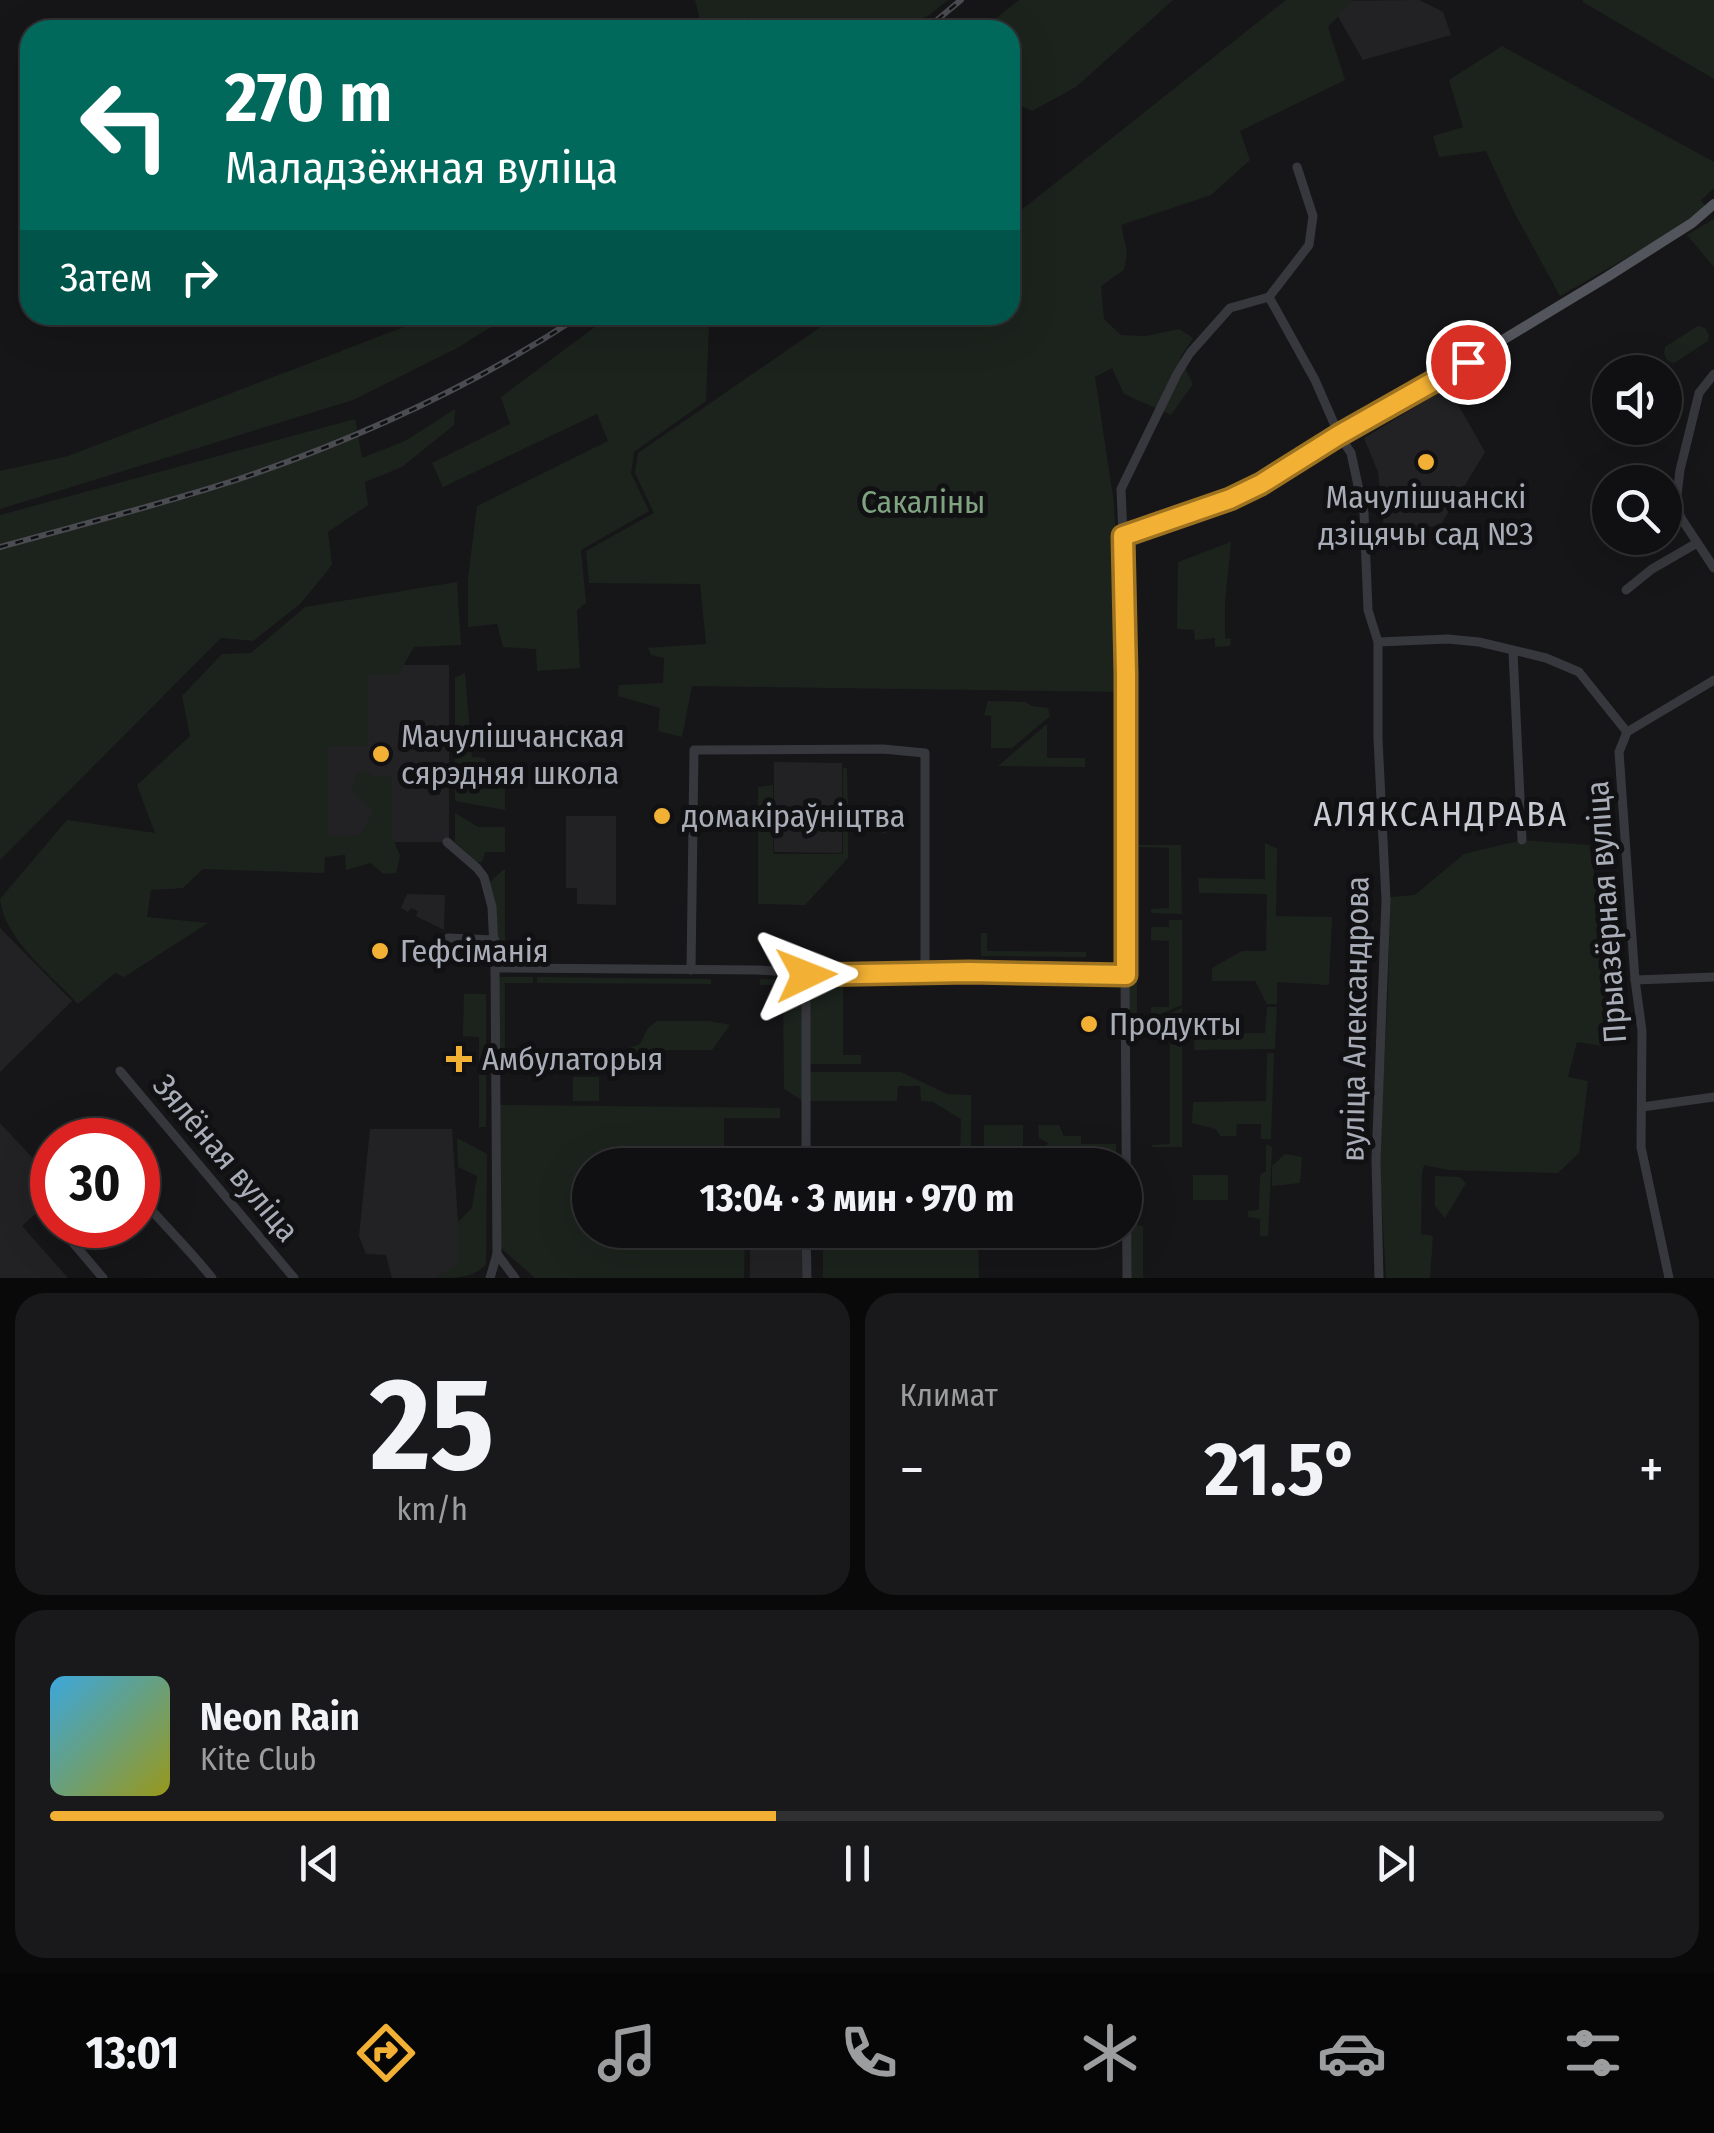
<!DOCTYPE html>
<html lang="ru">
<meta charset="utf-8">
<style>
:root{--surface:#101012;--page:#19191b;--text:#f1f3f6;--muted:#9c9d9f;--line:#303032;--accent:#f2b134}
body{margin:0;font-family:"Fira Sans Condensed",sans-serif;background:var(--page);color:var(--text);height:100vh;display:flex;flex-direction:column;font-size:38px;white-space:nowrap}
*{box-sizing:border-box;margin:0}
p{font-size:32px;color:var(--muted)}
.icon{flex:none;width:55px;height:55px;fill:none;stroke:currentColor;stroke-width:2;stroke-linecap:round;stroke-linejoin:round}
.map{position:relative;height:1278px;overflow:hidden}
.side{display:flex;flex-direction:column;gap:15px;padding:15px;background:#09090a;flex:1}
.side>*{flex:none}
.banner{position:absolute;left:20px;top:20px;width:1000px;height:305px;border-radius:30px;box-shadow:0 10px 40px #0002,0 0 0 2px var(--line);background:#00695c;color:#fff;overflow:hidden}
.fabs{position:absolute;left:1592px;top:355px;display:grid;gap:20px}
.fabs a{display:grid;place-items:center;width:90px;height:90px;border-radius:50%;background:var(--surface);box-shadow:0 10px 40px #0002,0 0 0 2px var(--line);font-size:50px}
.speed{position:absolute;left:30px;top:1118px;display:flex;gap:20px;font-size:50px;font-weight:700;text-align:center}
.speed>*{display:grid;place-content:center;width:130px;height:130px;border-radius:50%;background:var(--surface);box-shadow:0 10px 40px #0002,0 0 0 2px var(--line);line-height:1}
.speed .limit{border:15px solid #d22;background:#fff;color:#111}
.pin{position:absolute;display:grid;place-items:center;width:85px;height:85px;color:#fff;margin:-42px;border:5px solid #fff;border-radius:50%;box-shadow:0 2px 10px #0007}
.me{position:absolute;width:110px;margin:-55px;rotate:88deg;stroke-linejoin:round;filter:drop-shadow(0 0 8px #0008)}
.turn{display:flex;align-items:center;gap:35px;height:210px;padding:0 40px;font-size:45px}
.turn .icon{width:130px;height:130px;stroke-width:2.5}
.turn b{display:block;font-size:70px;line-height:85px}
.then{display:flex;align-items:center;height:95px;padding:0 40px;background:#0003;gap:20px;font-size:38px}
.big{font-size:75px;font-weight:700;line-height:1.1}
.side .widget{flex:1;display:flex;flex-direction:column;justify-content:center;gap:15px;min-width:0;padding:0 35px;border-radius:30px;background:var(--page)}
.side .dial{align-items:center;gap:0}
.dial b{font-size:130px;line-height:1}
.song{display:flex;align-items:center;gap:30px}
.cover{width:120px;height:120px;border-radius:15px;background:linear-gradient(135deg,hsl(200 70% 55%),hsl(60 70% 35%))}
.played{height:10px;border-radius:5px;background:linear-gradient(90deg,var(--accent) 45%,var(--line) 45%)}
.keys{display:flex;justify-content:space-around;direction:ltr}
.heat{display:flex;justify-content:space-between;align-items:center;font-size:55px;direction:ltr}
.side .tiles{flex:1;display:grid;gap:15px;grid-template-columns:1fr 1fr}
.widget:last-child{grid-column:span 2}
.trip{position:absolute;left:572px;top:1148px;width:570px;height:100px;border-radius:50px;background:var(--surface);box-shadow:0 10px 40px #0002,0 0 0 2px var(--line);font-weight:700;line-height:100px;text-align:center}
.dock{display:flex;height:160px;justify-content:space-around;align-items:center;background:#060607;color:var(--muted)}
.dock .icon{width:70px;height:70px}
.dock .active{color:var(--accent)}
.dock b{font-size:45px;color:var(--text)}
.map>svg:first-child{display:block}
.built{fill:#222225}
.green{fill:#1c231d}
.lines{fill:none;stroke-linecap:round;stroke-linejoin:round}
.minor{stroke:#37383d;stroke-width:9}
.major{stroke:#53555c;stroke-width:10}
.rail-casing{stroke:#4a4c52;stroke-width:6}
.rail{stroke:#111113;stroke-width:2.5;stroke-dasharray:8;stroke-linecap:butt}
.route-casing{stroke:#9d7322;stroke-width:25}
.route{stroke:#f2b134;stroke-width:18}
.poi-dot{fill:#f2b134;stroke:#111113;stroke-width:4}
.labels{text-anchor:middle;dominant-baseline:central;stroke-width:10;stroke-linejoin:round;paint-order:stroke}
.poi-label{font-size:32px;fill:#a8adb8;stroke:#111113;text-anchor:start}
.park-label{font-size:32px;fill:#7fa381;stroke:#111113}
.street-label{font-size:32px;fill:#a8adb8;stroke:#111113}
.neighbourhood-label{font-size:35px;letter-spacing:2.5px;fill:#c9ccd4;stroke:#111113}
</style>
<div class="map">
<svg width="1714" height="1278" viewBox="0 0 1714 1278">
<rect width="100%" height="100%" fill="#161618"/>
<g class="built">
<polygon points="1419,0 1443,12 1451,35 1363,60 1329,1"/>
<polygon points="1448,387 1485,452 1440,526 1384,529 1378,472 1364,438"/>
<polygon points="314,665 449,665 449,842 313,842"/>
<polygon points="774,762 842,763 842,853 774,852"/>
<polygon points="566,816 616,816 616,905 577,904 577,888 566,888"/>
<polygon points="407,894 445,895 444,930 416,916 418,911 411,908 408,912 401,908"/>
<polygon points="0,928 72,1001 0,1072"/>
<polygon points="0,1123 52,1179 52,1199 22,1226 68,1278 0,1278"/>
<polygon points="370,1129 452,1129 458,1221 458,1264 436,1278 392,1278 386,1255 366,1254 359,1236"/>
<rect x="750" y="1240" width="53" height="38"/>
</g>
<g class="green">
<polygon points="695,0 948,0 928,16 883,30 753,30 748,17 719,30 700,20"/>
<polygon points="1019,0 1173,0 1076,87 1032,111 1015,103 1010,92 1010,30 982,30"/>
<polygon points="1286,0 1353,0 1328,27 1345,80 1240,131 1250,160 1211,195 1121,225 1127,252 1124,270 1101,286 1104,319 1121,335 1146,336 1179,329 1193,338 1180,358 1193,384 1171,415 1124,394 1112,368 1095,377 1114,503 1123,692 692,686 682,737 658,731 660,708 618,696 619,685 663,683 664,658 651,655 648,648 706,644 700,584 589,583 586,551 654,513 635,473 638,453 838,315 1010,315 1010,219"/>
<polygon points="1583,0 1714,0 1714,79 1583,2"/>
<polygon points="1502,46 1714,162 1714,188 1701,200 1705,206 1675,230 1560,296 1514,212 1486,151 1439,157 1433,136 1463,127 1449,80"/>
<polygon points="1714,219 1714,267 1687,235"/>
<polygon points="435,315 510,315 459,347 353,400 0,509 0,471 68,456"/>
<polygon points="611,315 741,315 735,321 709,325 706,401 634,452 631,473 649,511 581,550 586,603 577,610 580,668 537,671 536,649 503,647 497,624 468,627 468,578 477,506 608,441 597,414 443,487 432,463 510,424 501,397"/>
<polygon points="1698,326 1705,328 1709,335 1708,341 1674,363 1668,361 1664,354 1665,347"/>
<polygon points="455,409 454,425 402,467 365,482 368,505 328,532 332,565 300,604 253,641 221,638 0,860 0,515 355,419 362,458 405,441"/>
<polygon points="1231,542 1225,603 1225,638 1231,639 1230,646 1215,647 1215,638 1195,640 1194,630 1177,629 1178,562"/>
<path d="M 457,582 L 461,645 L 414,647 L 398,675 L 368,675 L 368,746 L 328,746 L 328,836 L 361,835 L 373,812 L 352,790 L 356,774 L 367,771 L 372,776 L 392,777 L 392,836 L 400,856 L 396,873 L 384,874 L 370,863 L 346,870 L 345,855 L 325,857 L 324,873 L 203,869 L 183,888 L 151,890 L 147,917 L 208,923 L 124,977 L 115,973 L 78,1004 C 52,976 4,939 0,899 L 67,820 L 155,833 L 137,785 L 190,736 L 182,696 L 222,654 L 251,653 L 305,607 Z"/>
<polygon points="465,673 472,757 485,758 487,776 505,783 505,810 455,801 455,678"/>
<polygon points="988,701 1025,702 1032,706 1048,708 1050,716 1012,748 991,748 991,716 984,715"/>
<polygon points="1047,724 1047,758 1085,758 1085,767 998,766"/>
<polygon points="843,768 847,768 848,808 872,809 886,822 886,834 864,826 848,826 848,858 805,905 758,904 758,787 773,785 773,854 843,854"/>
<polygon points="1137,786 1137,913 1128,913 1128,795"/>
<polygon points="455,813 478,827 505,827 505,852 485,852 482,862 477,862 455,842"/>
<polygon points="1522,840 1589,845 1608,953 1611,989 1603,1046 1577,1042 1568,1077 1588,1081 1579,1153 1558,1173 1448,1170 1424,1165 1422,1174 1421,1234 1433,1236 1430,1278 1386,1278 1379,1157 1388,992 1390,897 1415,895 1464,854"/>
<polygon points="1265,843 1277,849 1276,916 1332,917 1329,985 1277,982 1277,1004 1267,1004 1255,981 1212,981 1212,968 1242,951 1266,951 1267,894 1199,893 1198,878 1265,879"/>
<polygon points="1138,845 1181,845 1182,914 1151,913 1151,909 1169,908 1169,848 1138,847"/>
<polygon points="503,870 505,870 505,946 526,947 527,940 533,940 533,952 499,952 495,904 490,882"/>
<polygon points="1128,919 1137,920 1137,1024 1129,1024"/>
<polygon points="1169,920 1182,920 1182,1005 1151,1018 1151,1007 1169,1007 1169,941 1151,940 1151,927 1169,927"/>
<polygon points="981,933 987,933 987,951 1086,952 1086,957 981,956"/>
<polygon points="499,977 533,977 533,983 505,983 505,1051 524,1051 524,1066 499,1065"/>
<polygon points="537,977 711,979 711,984 537,983"/>
<polygon points="760,979 803,980 803,1101 784,1089 783,985 760,985"/>
<polygon points="809,980 866,980 866,986 843,986 843,1055 861,1055 861,1064 809,1064"/>
<polygon points="464,994 486,994 486,1127 479,1127 479,1037 463,1036"/>
<polygon points="1267,1007 1277,1007 1275,1049 1194,1050 1195,1034 1265,1033"/>
<polygon points="1182,1008 1182,1147 1152,1147 1152,1145 1170,1144 1170,1031 1151,1030 1151,1022"/>
<polygon points="657,1021 709,1021 730,1025 712,1050 653,1050 651,1067 608,1056 640,1044 648,1028"/>
<polygon points="1267,1053 1274,1053 1271,1139 1261,1139 1261,1124 1237,1124 1236,1136 1220,1136 1216,1129 1192,1123 1193,1102 1266,1101"/>
<polygon points="810,1072 901,1072 947,1094 971,1095 971,1157 960,1157 961,1119 933,1102 921,1101 920,1086 898,1086 897,1101 810,1101"/>
<rect x="573" y="1077" width="26" height="24"/>
<polygon points="500,1105 780,1108 780,1118 724,1118 724,1165 590,1165 590,1230 745,1230 744,1278 535,1278 501,1248"/>
<polygon points="984,1125 1023,1125 1023,1149 1044,1149 1048,1143 1039,1138 1038,1125 1059,1125 1064,1136 1081,1136 1081,1144 1116,1144 1116,1164 1119,1165 1101,1165 1100,1158 984,1157"/>
<path d="M 457,1138 L 487,1154 L 486,1264 C 474,1278 457,1278 436,1278 L 458,1263 L 458,1222 L 472,1208 L 477,1176 L 458,1167 Z"/>
<polygon points="1266,1144 1272,1147 1268,1236 1260,1236 1260,1219 1248,1217 1248,1211 1259,1210 1260,1175 1266,1171"/>
<polygon points="1285,1154 1302,1157 1300,1183 1272,1186 1272,1166"/>
<rect x="1193" y="1175" width="35" height="25"/>
<polygon points="1435,1176 1459,1177 1466,1183 1445,1218 1435,1206"/>
<polygon points="1129,1180 1137,1180 1137,1225 1143,1226 1143,1278 1129,1278"/>
<polygon points="823,1230 978,1230 979,1278 823,1278"/>
</g>
<g class="lines">
<g class="minor">
<polyline points="1269,297 1315,380 1339,435 1351,453 1364,513 1368,610 1378,642 1378,739 1386,900 1376,1161 1379,1278"/>
<polyline points="1714,374 1699,393 1680,470 1676,503 1681,518 1714,568"/>
<polyline points="1123,536 1121,489 1177,374 1190,353 1230,308 1269,297 1309,245 1313,216 1297,167"/>
<polyline points="1626,590 1652,569 1697,543"/>
<polyline points="1378,642 1448,639 1479,642 1546,658 1579,672 1627,732"/>
<polyline points="1513,652 1522,840"/>
<polyline points="1627,732 1619,752 1635,980 1642,1031 1641,1147 1669,1278"/>
<polyline points="1627,732 1714,680"/>
<polyline points="447,842 477,868 484,877 492,907 495,968 497,1254 490,1278"/>
<polyline points="448,938 495,940"/>
<polyline points="495,968 758,970 822,974 969,972 1125,975 1127,1278"/>
<polyline points="691,970 694,750 883,749 925,753 925,972"/>
<polyline points="806,973 806,1165"/>
<polyline points="1635,980 1714,977"/>
<polyline points="120,1071 294,1278"/>
<polyline points="1642,1107 1714,1097"/>
<path d="M 138,1195 C 162,1223 189,1249 212,1278"/>
<polyline points="58,1225 103,1278"/>
<polyline points="806,1230 807,1278"/>
<polyline points="497,1254 515,1278"/>
</g>
<polyline class="major" points="1125,975 1125,596 1123,536 1230,499 1261,484 1339,435 1468,361 1607,277 1692,223 1714,204"/>
<defs>
<g id="rail">
<polyline points="925,30 961,0"/>
<path d="M 0,547 C 79,525 159,505 236,480 C 358,439 474,386 581,315"/>
</g>
</defs>
<use href="#rail" class="rail-casing"/>
<use href="#rail" class="rail"/>
</g>
<g class="lines">
<defs>
<polyline id="route" points="806,975 969,972 1126,975 1126,674 1123,536 1230,499 1261,484 1339,435 1468,362"/>
</defs>
<use href="#route" class="route-casing"/>
<use href="#route" class="route"/>
</g>
<g class="poi-dot">
<circle cx="1426" cy="462" r="10"/>
<circle cx="381" cy="754" r="10"/>
<circle cx="662" cy="816" r="10"/>
<circle cx="380" cy="951" r="10"/>
<circle cx="1089" cy="1024" r="10"/>
<path d="M454 1044h10v10h10v10h-10v10h-10v-10h-10v-10h10z"/>
</g>
<g class="labels">
<g class="poi-label">
<text x="1426" y="497" text-anchor="middle">Мачулішчанскі<tspan x="1426" dy="37">дзіцячы сад №3</tspan></text>
<text x="401" y="736">Мачулішчанская<tspan x="401" dy="37">сярэдняя школа</tspan></text>
<text x="682" y="816">домакіраўніцтва</text>
<text x="400" y="951">Гефсіманія</text>
<text x="1109" y="1024">Продукты</text>
<text x="482" y="1059">Амбулаторыя</text>
</g>
<g class="park-label">
<text x="923" y="502">Сакаліны</text>
</g>
<g class="street-label">
<text transform="translate(1606 912) rotate(-94)">Прыазёрная вуліца</text>
<text transform="translate(1355 1019) rotate(-89)">вуліца Александрова</text>
<text transform="translate(226 1158) rotate(50)">Зялёная вуліца</text>
</g>
<g class="neighbourhood-label">
<text x="1441" y="814">АЛЯКСАНДРАВА</text>
</g>
</g>
</svg>
<div class="fabs">
<a><svg class="icon" aria-label="sound" viewBox="0 0 24 24"><path d="M4 9h4l5-4v14l-5-4H4zM17 9q2 3 0 6"/></svg></a>
<a><svg class="icon" aria-label="search" viewBox="0 0 24 24"><circle cx="10" cy="10" r="6"/><path d="M15 15l6 6"/></svg></a>
</div>
<div class="speed"><div class="limit">30</div></div>
<div class="pin" style="left:1468px;top:362px;background:#d93025"><svg class="icon" aria-label="arrive" viewBox="0 0 24 24"><path d="M6 21V4h12l-3 4 3 4H6"/></svg></div>
<svg class="me" style="left:806px;top:975px" viewBox="-20 -20 40 40"><path d="M0-17L14 15 0 8-14 15z" fill="#f2b134" stroke="#fff" stroke-width="4"/></svg>
<div class="trip">13:04 · 3 мин · 970 m</div>
<div class="banner">
<div class="turn"><svg class="icon" aria-label="left" viewBox="0 0 24 24"><path d="M17 20v-9H6M10 6l-5 5 5 5"/></svg><div><b>270 m</b>Маладзёжная вуліца</div></div>
<div class="then">Затем<svg class="icon" aria-label="right" viewBox="0 0 24 24"><path d="M7 20v-9h11M14 6l5 5-5 5"/></svg></div>
</div>
</div>
<section class="side">
<div class="tiles">
<div class="widget dial"><b>25</b><p>km/h</p></div>
<div class="widget"><p>Климат</p>
<div class="heat"><a>−</a><b class="big">21.5°</b><a>+</a></div>
</div>
<div class="widget">
<div class="song"><i class="cover"></i><div><b>Neon Rain</b><p>Kite Club</p></div></div>
<div class="played"></div>
<div class="keys"><svg class="icon" aria-label="previous" viewBox="0 0 24 24"><path d="M18 5L8 12l10 7zM5 5v14"/></svg><svg class="icon" aria-label="pause" viewBox="0 0 24 24"><path d="M8 5v14M16 5v14"/></svg><svg class="icon" aria-label="next" viewBox="0 0 24 24"><path d="M6 5l10 7-10 7zM19 5v14"/></svg></div>
</div>
</div>
</section>
<nav class="dock">
<b>13:01</b>
<svg class="icon active" aria-label="directions" viewBox="0 0 24 24"><path d="M12 3l9 9-9 9-9-9zM9 14v-3h6M13 9l2 2-2 2"/></svg>
<svg class="icon" aria-label="music" viewBox="0 0 24 24"><path d="M9 18V5l10-2v13"/><circle cx="6" cy="18" r="3"/><circle cx="16" cy="16" r="3"/></svg>
<svg class="icon" aria-label="phone" viewBox="0 0 24 24"><path d="M5 4h4l2 5-3 2q2 4 5 5l2-3 5 2v4C11 20 4 13 5 4z"/></svg>
<svg class="icon" aria-label="climate" viewBox="0 0 24 24"><path d="M12 3v18M4 7l16 10M4 17L20 7"/></svg>
<svg class="icon" aria-label="car" viewBox="0 0 24 24"><path d="M5 17H2v-5l4-1 3-4h7l3 4 3 1v5h-3M9 17h6M6 11h13"/><circle cx="7" cy="17" r="2"/><circle cx="17" cy="17" r="2"/></svg>
<svg class="icon" aria-label="filters" viewBox="0 0 24 24"><path d="M4 7h16M4 17h16"/><circle cx="9" cy="7" r="2"/><circle cx="15" cy="17" r="2"/></svg>
</nav>
